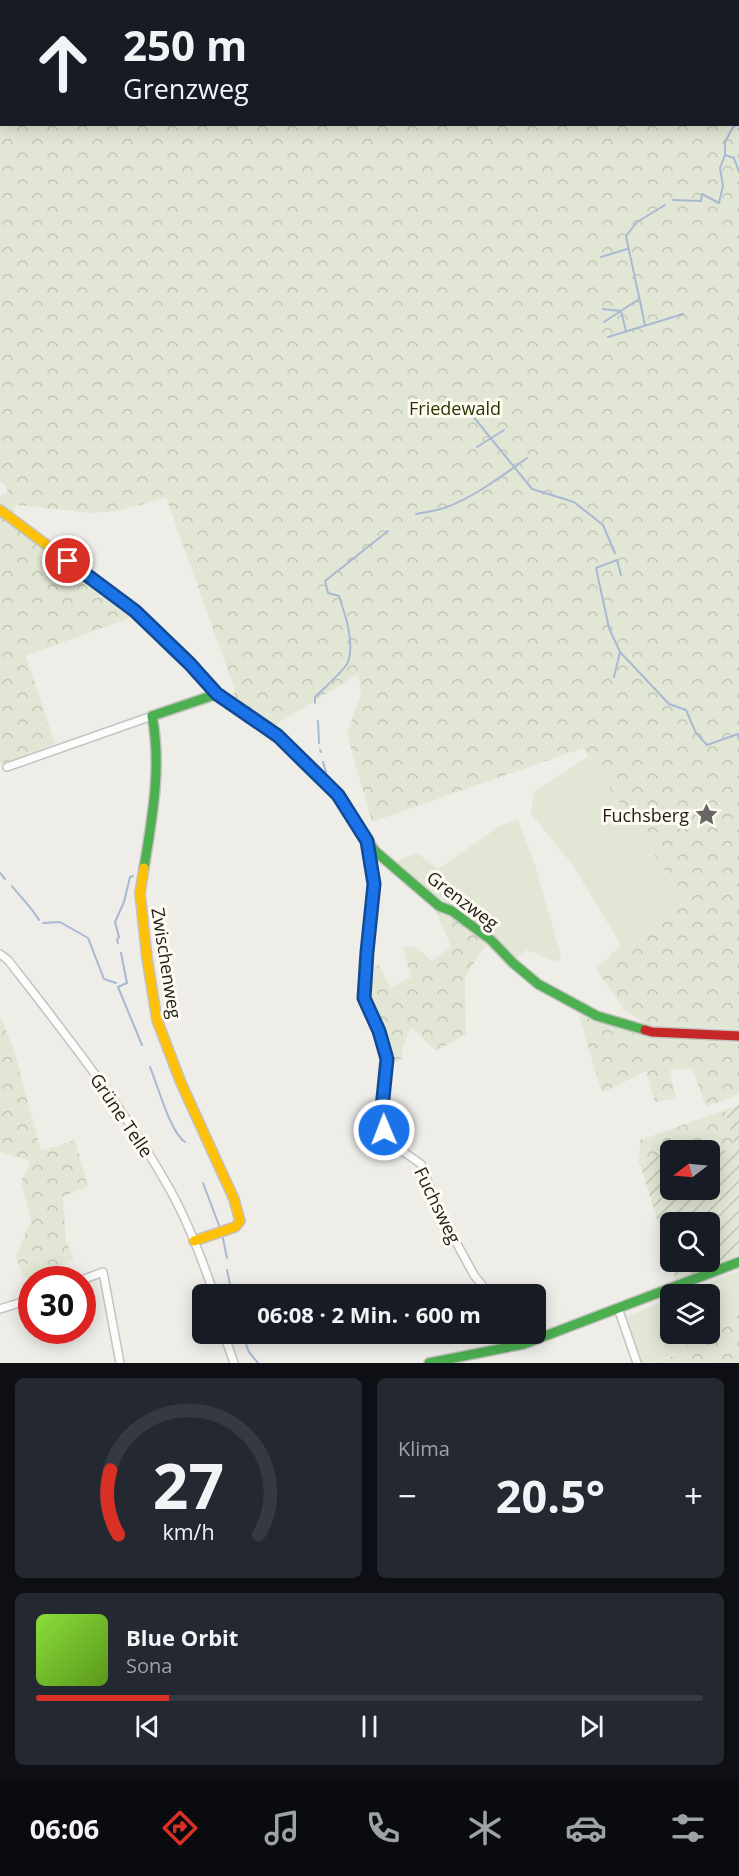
<!DOCTYPE html>
<html lang="de">
<meta charset="utf-8">
<style>
:root{--surface:#171b24;--page:#242831;--text:#f1f3f6;--muted:#9ea1a6;--line:#363941;--accent:#d93025}
body{margin:0;font-family:"Open Sans",sans-serif;background:var(--page);color:var(--text);height:100vh;display:flex;flex-direction:column;font-size:22px;white-space:nowrap}
*{box-sizing:border-box;margin:0}
p{font-size:20px;color:var(--muted)}
.icon{flex:none;width:33px;height:33px;fill:none;stroke:currentColor;stroke-width:2;stroke-linecap:round;stroke-linejoin:round}
.map{position:relative;height:1363px;overflow:hidden}
.side{display:flex;flex-direction:column;gap:15px;padding:15px;background:#0d0f14;flex:1}
.side>*{flex:none}
.hud{position:absolute;left:0px;top:0px;width:740px;height:126px;box-shadow:0 3px 15px #0003;background:#171b24;color:var(--text);overflow:hidden}
.needle{width:39px;rotate:254deg}
.controls{position:absolute;left:660px;top:1140px;display:grid;gap:12px}
.controls a{display:grid;place-items:center;width:60px;height:60px;border-radius:9px;background:var(--surface);box-shadow:0 3px 15px #0003;font-size:30px}
.speed{position:absolute;left:18px;top:1266px;display:flex;gap:12px;font-size:30px;font-weight:700;text-align:center}
.speed>*{display:grid;place-content:center;width:78px;height:78px;border-radius:50%;background:var(--surface);box-shadow:0 3px 15px #0003;line-height:1}
.speed .limit{border:9px solid #d22;background:#fff;color:#111}
.pin{position:absolute;display:grid;place-items:center;width:51px;height:51px;color:#fff;margin:-26px;border:3px solid #fff;border-radius:50%;box-shadow:0 2px 6px #0007}
.me{position:absolute;width:66px;margin:-33px;rotate:359deg;stroke-linejoin:round;filter:drop-shadow(0 0 4px #0008)}
.turn{display:flex;align-items:center;gap:21px;height:126px;padding:0 24px;font-size:27px}
.turn .icon{width:78px;height:78px;stroke-width:2.5}
.turn b{display:block;font-size:42px;line-height:51px}
.big{font-size:45px;font-weight:700;line-height:1.1}
.side .widget{flex:1;display:flex;flex-direction:column;justify-content:center;gap:9px;min-width:0;padding:0 21px;border-radius:9px;background:var(--page)}
.side .dial{align-items:center;gap:0}
.dial svg{height:156px;overflow:visible;fill:none;stroke:var(--line);stroke-width:7;stroke-linecap:round;text-anchor:middle}
.dial text{fill:var(--text);stroke:none}
.song{display:flex;align-items:center;gap:18px}
.cover{width:72px;height:72px;border-radius:9px;background:linear-gradient(135deg,hsl(90 70% 55%),hsl(90 70% 35%))}
.played{height:6px;border-radius:3px;background:linear-gradient(90deg,var(--accent) 20%,var(--line) 20%)}
.keys{display:flex;justify-content:space-around;direction:ltr}
.heat{display:flex;justify-content:space-between;align-items:center;font-size:33px;direction:ltr}
.side .tiles{flex:1;display:grid;gap:15px;grid-template-columns:1fr 1fr}
.widget:last-child{grid-column:span 2}
.trip{position:absolute;left:192px;top:1284px;width:354px;height:60px;border-radius:9px;background:var(--surface);box-shadow:0 3px 15px #0003;font-weight:700;line-height:60px;text-align:center}
.tabs{display:flex;height:96px;justify-content:space-around;align-items:center;background:#090b0e;color:var(--muted)}
.tabs .icon{width:42px;height:42px}
.tabs .on{color:var(--accent)}
.tabs b{font-size:27px;color:var(--text)}
.map>svg:first-child{display:block}
.grass{fill:#e2e7d5}
.forest{fill:url(#forest-crowns);fill-rule:evenodd}
.garden{fill:url(#garden-furrows);fill-rule:evenodd}
.lines{fill:none;stroke-linecap:round;stroke-linejoin:round}
.stream{stroke:#a8b9d3;stroke-width:2}
.street-casing{stroke:#c5c3c0;stroke-width:10}
.fast-casing{stroke:#c5c3c0;stroke-width:12}
.slow-casing{stroke:#c5c3c0;stroke-width:12}
.jam-casing{stroke:#c5c3c0;stroke-width:12}
.street{stroke:#fdfcfc;stroke-width:7}
.fast{stroke:#4caf50;stroke-width:9}
.slow{stroke:#ffc107;stroke-width:9}
.jam{stroke:#c62828;stroke-width:9}
.route-casing{stroke:#114b97;stroke-width:15}
.route{stroke:#1a73e8;stroke-width:10}
.labels{text-anchor:middle;dominant-baseline:central;stroke-width:6;stroke-linejoin:round;paint-order:stroke}
.park-label{font-size:18px;fill:#283501;stroke:#fffbf2}
.poi-label{font-size:18px;fill:#1e1d1a;stroke:#fffbf2;text-anchor:end}
.street-label{font-size:18px;fill:#1e1d1a;stroke:#fffbf2}
</style>
<div class="map">
<svg width="739" height="1363" viewBox="0 0 739 1363">
<defs>
<pattern id="forest-crowns" width="20" height="18" patternUnits="userSpaceOnUse" patternTransform="scale(1.5)"><rect width="20" height="18" fill="#e2e7d5"/><path d="M2 6a3 3 0 1 1 6 0M12 15a3 3 0 1 1 6 0" fill="none" stroke="#c1c6b6"/></pattern>
<pattern id="garden-furrows" width="10" height="10" patternUnits="userSpaceOnUse" patternTransform="scale(1.5)"><rect width="10" height="10" fill="#e2e7d5"/><path d="M-1 1l2-2M0 10L10 0M9 11l2-2" fill="none" stroke="#c1c6b6"/></pattern>
</defs>
<rect width="100%" height="100%" fill="#efede8"/>
<g class="grass">
<polygon points="589,756 687,904 621,945 572,864 531,814 534,792"/>
<polygon points="518,819 535,865 561,956 559,963 527,950 516,958 395,862 417,853 438,869 500,826"/>
<polygon points="739,1271 739,1309 722,1316 710,1326 710,1294 680,1294"/>
<path d="M 670,1298 L 670,1334 L 700,1334 C 681,1349 668,1363 641,1363 L 625,1318 Z"/>
</g>
<g class="forest">
<path d="M 0,0 L 739,0 L 739,1029 L 648,1026 L 624,1009 L 596,969 L 621,945 L 687,904 L 583,748 L 372,822 L 347,734 L 361,693 L 358,674 L 272,727 L 234,702 L 234,687 L 166,498 L 118,511 L 94,513 L 16,505 L 12,522 L 135,616 L 26,656 L 55,744 L 0,764 L 0,497 L 8,492 L 5,485 L 0,481 ZM 2,2 L 738,2 L 738,124 L 2,124 Z"/>
<polygon points="439,906 491,940 478,956 465,977 466,1034 436,1051 411,1027 402,1049 403,1058 391,1065 370,998 370,970 379,965 391,988 411,977 403,946 417,948 432,961 451,946 437,914"/>
<polygon points="0,1016 14,1050 41,1151 75,1140 88,1187 63,1196 66,1241 74,1258 37,1279 23,1277 16,1256 31,1220 21,1183 30,1161 0,1152"/>
<polygon points="579,1016 675,1039 739,1043 739,1094 706,1107 692,1068 670,1070 676,1098 655,1102 646,1071 602,1093"/>
<polygon points="725,1110 735,1147 710,1155 710,1150 701,1150 692,1145 639,1161 640,1140"/>
<polygon points="739,1309 739,1363 652,1363 671,1357 700,1334 710,1334 710,1326 722,1316"/>
</g>
<path class="garden" d="M 739,1105 L 739,1255 L 676,1281 L 639,1161 L 670,1152 L 670,1190 L 710,1190 L 710,1155 L 735,1147 L 725,1110 ZM 670,1222 L 710,1222 L 710,1262 L 670,1262 Z"/>
<g class="lines">
<g class="stream">
<polyline points="44,2 45,0"/>
<polyline points="725,155 734,158 739,172"/>
<polyline points="673,200 701,201 702,194 719,203 723,186 720,168 725,155 725,142 733,127 739,124"/>
<polyline points="601,257 627,249"/>
<polyline points="603,309 621,311 626,331"/>
<polyline points="604,322 639,299"/>
<polyline points="645,325 626,236 637,222 665,205"/>
<polyline points="608,337 683,314"/>
<polyline points="472,415 532,489 574,502 603,525 615,553"/>
<polyline points="477,447 504,430"/>
<path d="M 416,514 C 425,512 436,511 444,508 C 471,499 504,475 527,458"/>
<polyline points="621,575 617,560 596,568 609,628 620,652 669,704 686,710 696,733 707,745 738,734 739,739"/>
<polyline points="614,677 620,652"/>
<path d="M 315,703 L 315,697 C 322,690 345,670 348,662 C 355,643 345,614 339,596 L 328,593 L 325,581 L 388,531"/>
<polyline points="318,721 319,743"/>
<polyline points="320,750 321,752"/>
<polyline points="323,762 326,772"/>
<polyline points="0,873 5,879"/>
<path d="M 12,886 C 22,899 31,906 39,920"/>
<polyline points="43,923 60,922 88,938 104,979 116,983"/>
<polyline points="118,943 117,940 119,937 115,922 124,902 130,877 133,876"/>
<polyline points="121,953 127,983 118,987 142,1045"/>
<path d="M 150,1067 C 158,1086 170,1132 185,1142"/>
<polyline points="203,1183 220,1228"/>
<polyline points="222,1234 227,1258"/>
<polyline points="227,1270 232,1294"/>
<polyline points="242,1334 249,1352 258,1363"/>
</g>
<defs>
<g id="street">
<polyline points="7,767 152,716"/>
<polyline points="367,843 374,884 367,952 364,998 379,1031 387,1059 382,1108 384,1130 388,1141 421,1164 439,1211 474,1275 489,1294"/>
<path d="M 0,954 L 8,960 C 63,1031 121,1104 165,1181 C 186,1216 201,1256 214,1294"/>
<polyline points="82,1280 103,1272 120,1363"/>
<polyline points="618,1308 637,1363"/>
<polyline points="0,1309 32,1299"/>
<polyline points="224,1334 234,1363"/>
<polyline points="517,1334 524,1344"/>
</g>
<g id="fast">
<polyline points="362,832 375,851 439,906 452,911 491,940 513,963 538,984 597,1016 645,1030"/>
<path d="M 144,868 C 152,819 162,766 152,716 L 217,694"/>
<polyline points="429,1363 524,1344 739,1262"/>
</g>
<g id="slow">
<polyline points="0,510 135,611 190,664 217,694 278,736 338,795 362,832"/>
<polyline points="144,868 140,893 147,958 157,1020 181,1083 234,1199 240,1221 235,1227 194,1241"/>
</g>
<polyline id="jam" points="645,1030 652,1032 739,1036"/>
</defs>
<use href="#street" class="street-casing"/>
<use href="#fast" class="fast-casing"/>
<use href="#slow" class="slow-casing"/>
<use href="#jam" class="jam-casing"/>
<use href="#street" class="street"/>
<use href="#fast" class="fast"/>
<use href="#slow" class="slow"/>
<use href="#jam" class="jam"/>
</g>
<g class="lines">
<defs>
<polyline id="route" points="68,561 135,611 190,664 217,694 278,736 338,795 367,841 374,884 367,952 364,998 379,1031 387,1059 382,1108 384,1130"/>
</defs>
<use href="#route" class="route-casing"/>
<use href="#route" class="route"/>
</g>
<defs>
<symbol id="sight-bare" viewBox="-9 -9 18 18"><path d="M0-6L1.8-2.2L6-1.7L2.9 1.2L3.7 5.4L0 3.3L-3.7 5.4L-2.9 1.2L-6-1.7L-1.8-2.2Z" fill="#676662" stroke="#fffbf2" stroke-width="2.5" paint-order="stroke"/></symbol>
</defs>
<g fill-rule="evenodd">
<use href="#sight-bare" x="690" y="798" width="33" height="33"/>
</g>
<g class="labels">
<g class="park-label">
<text x="455" y="408">Friedewald</text>
</g>
<g class="poi-label">
<text x="689" y="815">Fuchsberg</text>
</g>
<g class="street-label">
<text transform="translate(463 900) rotate(37)">Grenzweg</text>
<text transform="translate(167 963) rotate(81)">Zwischenweg</text>
<text transform="translate(122 1115) rotate(56)">Grüne Telle</text>
<text transform="translate(438 1205) rotate(64)">Fuchsweg</text>
</g>
</g>
</svg>
<div class="controls">
<a><svg class="needle" viewBox="-14 -14 28 28"><path d="M0-13l5 13h-10z" fill="#e53935"/><path d="M0 13l5-13h-10z" fill="#9ea1a6"/></svg></a>
<a><svg class="icon" aria-label="search" viewBox="0 0 24 24"><circle cx="10" cy="10" r="6"/><path d="M15 15l6 6"/></svg></a>
<a><svg class="icon" aria-label="layers" viewBox="0 0 24 24"><path d="M12 4l9 5-9 5-9-5zM3 14l9 5 9-5"/></svg></a>
</div>
<div class="speed"><div class="limit">30</div></div>
<div class="pin" style="left:68px;top:561px;background:#d93025"><svg class="icon" aria-label="arrive" viewBox="0 0 24 24"><path d="M6 21V4h12l-3 4 3 4H6"/></svg></div>
<svg class="me" style="left:384px;top:1130px" viewBox="-20 -20 40 40"><circle r="17" fill="#1a73e8" stroke="#fff" stroke-width="3"/><path d="M0-11L8 9 0 5-8 9z" fill="#fff"/></svg>
<div class="trip">06:08 · 2 Min. · 600 m</div>
<div class="hud">
<div class="turn"><svg class="icon" aria-label="ahead" viewBox="0 0 24 24"><path d="M12 20V5M6 11l6-6 6 6"/></svg><div><b>250 m</b>Grenzweg</div></div>
</div>
</div>
<section class="side">
<div class="tiles">
<div class="widget dial"><svg viewBox="0 0 100 80">
<path d="M14 69A42 42 0 1 1 86 69"/>
<path d="M14 69A42 42 0 0 1 10 36" stroke="#d93025"/>
<text x="50" y="56" font-size="32" font-weight="700">27</text>
<text x="50" y="72" font-size="11">km/h</text>
</svg></div>
<div class="widget"><p>Klima</p>
<div class="heat"><a>−</a><b class="big">20.5°</b><a>+</a></div>
</div>
<div class="widget">
<div class="song"><i class="cover"></i><div><b>Blue Orbit</b><p>Sona</p></div></div>
<div class="played"></div>
<div class="keys"><svg class="icon" aria-label="previous" viewBox="0 0 24 24"><path d="M18 5L8 12l10 7zM5 5v14"/></svg><svg class="icon" aria-label="pause" viewBox="0 0 24 24"><path d="M8 5v14M16 5v14"/></svg><svg class="icon" aria-label="next" viewBox="0 0 24 24"><path d="M6 5l10 7-10 7zM19 5v14"/></svg></div>
</div>
</div>
</section>
<nav class="tabs">
<b>06:06</b>
<svg class="icon on" aria-label="directions" viewBox="0 0 24 24"><path d="M12 3l9 9-9 9-9-9zM9 14v-3h6M13 9l2 2-2 2"/></svg>
<svg class="icon" aria-label="music" viewBox="0 0 24 24"><path d="M9 18V5l10-2v13"/><circle cx="6" cy="18" r="3"/><circle cx="16" cy="16" r="3"/></svg>
<svg class="icon" aria-label="phone" viewBox="0 0 24 24"><path d="M5 4h4l2 5-3 2q2 4 5 5l2-3 5 2v4C11 20 4 13 5 4z"/></svg>
<svg class="icon" aria-label="climate" viewBox="0 0 24 24"><path d="M12 3v18M4 7l16 10M4 17L20 7"/></svg>
<svg class="icon" aria-label="car" viewBox="0 0 24 24"><path d="M5 17H2v-5l4-1 3-4h7l3 4 3 1v5h-3M9 17h6M6 11h13"/><circle cx="7" cy="17" r="2"/><circle cx="17" cy="17" r="2"/></svg>
<svg class="icon" aria-label="filters" viewBox="0 0 24 24"><path d="M4 7h16M4 17h16"/><circle cx="9" cy="7" r="2"/><circle cx="15" cy="17" r="2"/></svg>
</nav>
